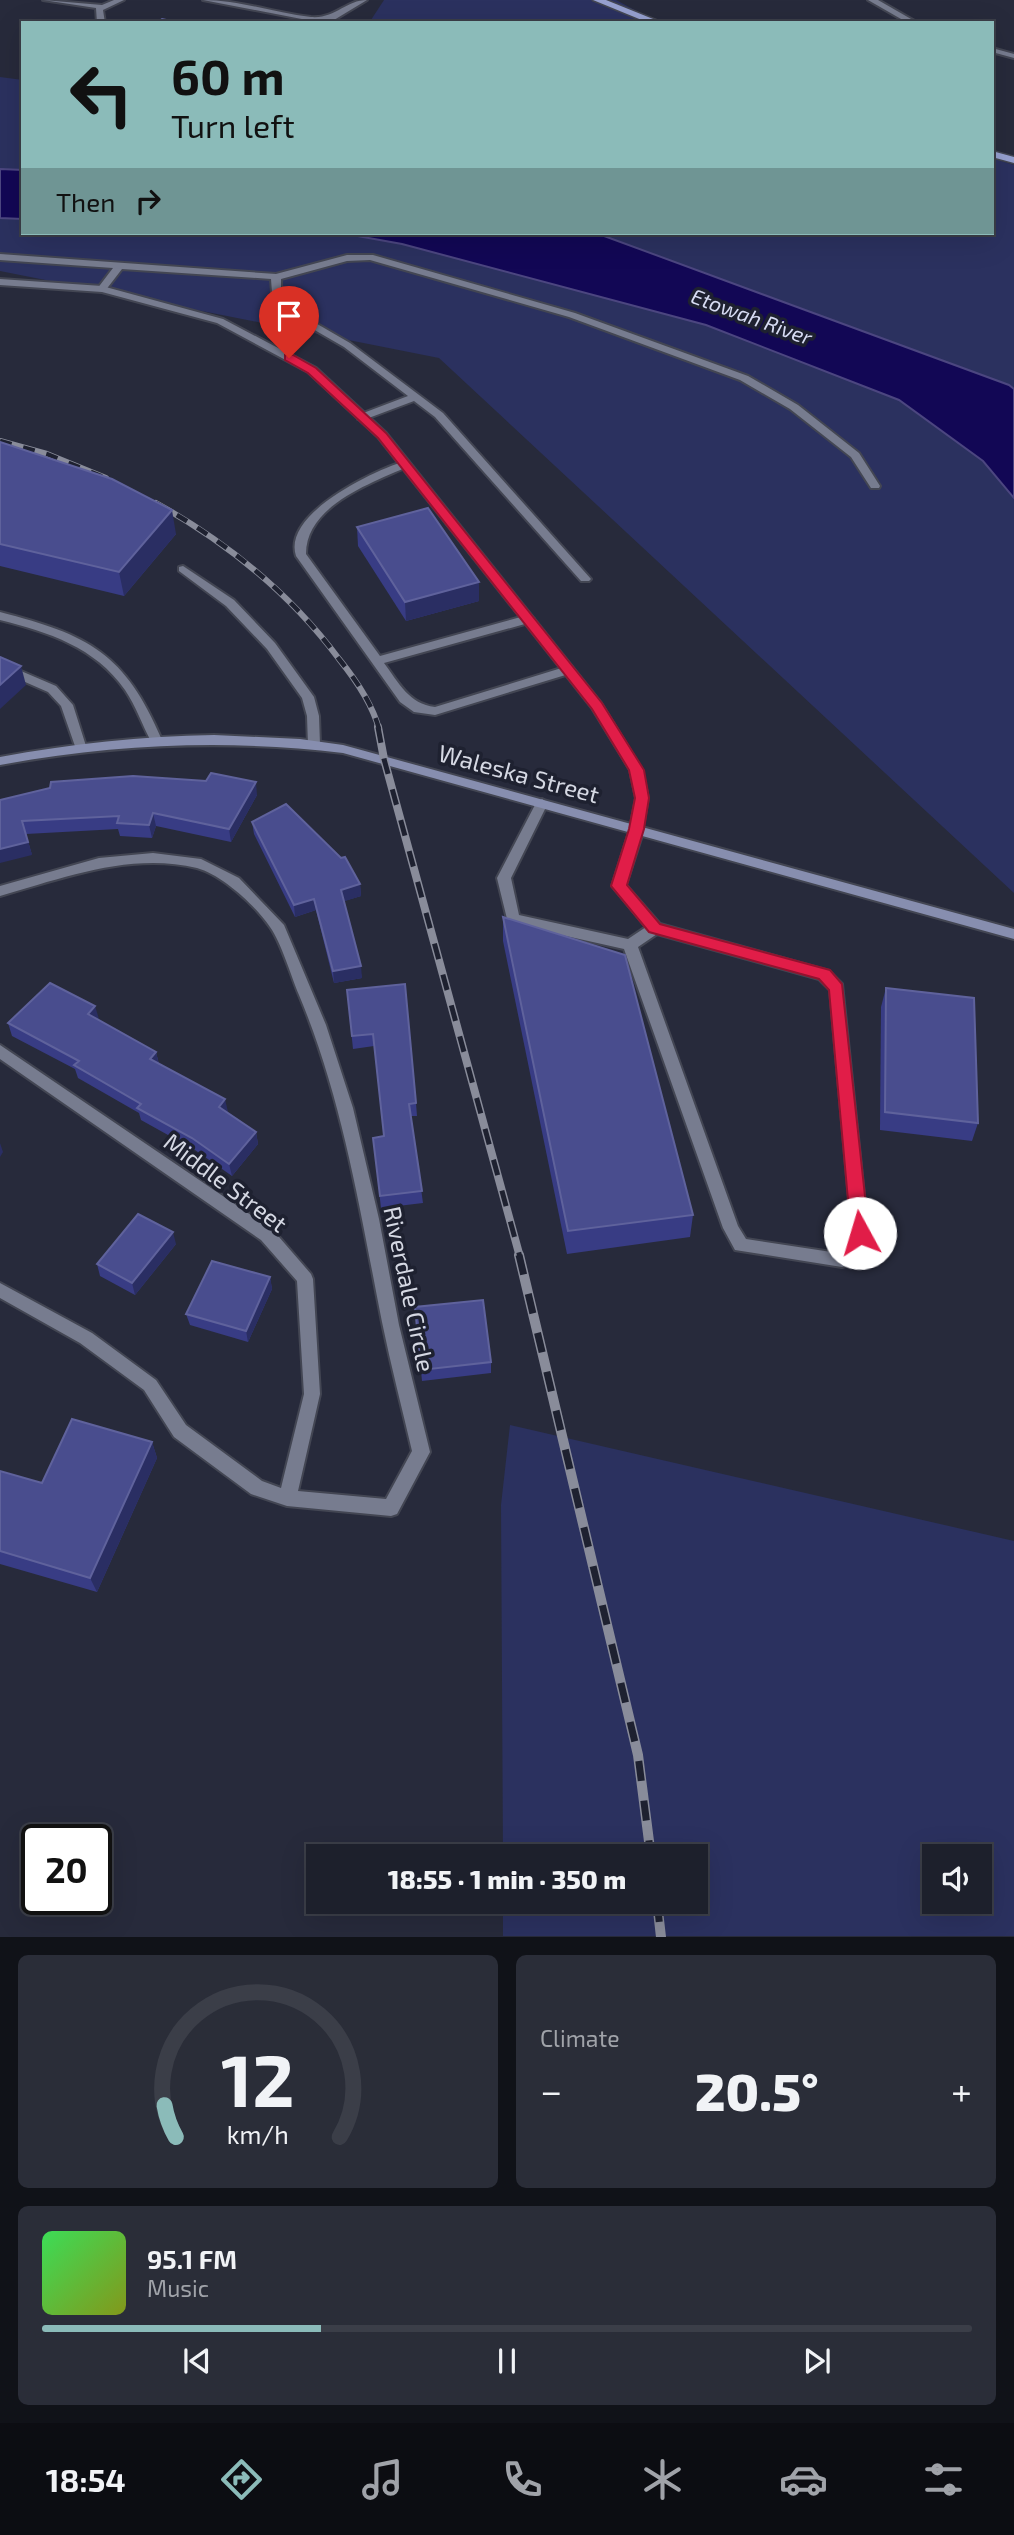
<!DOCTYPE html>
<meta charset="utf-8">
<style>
:root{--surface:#1d202c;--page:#2a2d38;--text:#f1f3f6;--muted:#a0a3a9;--line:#3b3e48;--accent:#8bbbb9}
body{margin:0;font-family:"Exo 2",sans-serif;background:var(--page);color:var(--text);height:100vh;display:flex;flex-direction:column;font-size:26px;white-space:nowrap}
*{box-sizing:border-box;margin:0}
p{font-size:23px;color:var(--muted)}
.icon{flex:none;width:38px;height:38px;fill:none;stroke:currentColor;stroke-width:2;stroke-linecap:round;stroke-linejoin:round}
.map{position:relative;height:1937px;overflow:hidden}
.drawer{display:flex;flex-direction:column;gap:18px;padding:18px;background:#101218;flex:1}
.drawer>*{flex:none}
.hud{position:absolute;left:21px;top:21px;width:973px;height:214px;border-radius:0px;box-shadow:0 7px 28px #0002,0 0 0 2px var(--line);background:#8bbbb9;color:#111;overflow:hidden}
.tools{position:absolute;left:922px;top:1844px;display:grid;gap:14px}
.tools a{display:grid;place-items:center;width:70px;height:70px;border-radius:0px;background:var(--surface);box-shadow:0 7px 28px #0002,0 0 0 2px var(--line);font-size:35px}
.speed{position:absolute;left:21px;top:1824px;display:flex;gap:14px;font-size:35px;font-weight:700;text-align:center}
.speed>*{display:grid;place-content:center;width:91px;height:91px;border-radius:50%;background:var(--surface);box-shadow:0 7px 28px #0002,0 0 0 2px var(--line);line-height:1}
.speed .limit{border:4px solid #111;border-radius:10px;background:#fff;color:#111}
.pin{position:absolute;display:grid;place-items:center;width:60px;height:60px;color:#fff;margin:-72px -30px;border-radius:50% 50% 50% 0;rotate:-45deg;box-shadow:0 0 7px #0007}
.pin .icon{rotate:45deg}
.me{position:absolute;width:77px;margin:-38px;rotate:354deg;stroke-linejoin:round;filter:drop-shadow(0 0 5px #0008)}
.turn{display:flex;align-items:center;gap:24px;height:147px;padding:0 35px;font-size:32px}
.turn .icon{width:91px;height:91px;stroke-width:2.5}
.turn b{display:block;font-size:49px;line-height:60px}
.then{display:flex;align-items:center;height:66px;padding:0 35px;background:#0003;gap:14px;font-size:26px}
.big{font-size:52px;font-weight:800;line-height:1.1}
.drawer .tile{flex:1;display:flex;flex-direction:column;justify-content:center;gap:10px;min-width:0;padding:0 24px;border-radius:10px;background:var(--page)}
.drawer .dial{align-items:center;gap:0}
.dial svg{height:182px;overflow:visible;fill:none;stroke:var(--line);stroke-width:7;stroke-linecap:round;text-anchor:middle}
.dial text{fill:var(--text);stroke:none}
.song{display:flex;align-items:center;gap:21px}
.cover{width:84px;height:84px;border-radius:10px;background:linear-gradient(135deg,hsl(130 70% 55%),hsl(70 70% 35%))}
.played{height:7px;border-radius:4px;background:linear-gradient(90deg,var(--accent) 30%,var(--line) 30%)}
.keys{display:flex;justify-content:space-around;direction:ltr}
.heat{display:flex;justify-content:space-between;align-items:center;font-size:38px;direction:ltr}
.drawer .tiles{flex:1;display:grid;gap:18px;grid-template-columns:1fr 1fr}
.tile:last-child{grid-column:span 2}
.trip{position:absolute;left:306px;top:1844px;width:402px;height:70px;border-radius:0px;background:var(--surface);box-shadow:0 7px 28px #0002,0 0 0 2px var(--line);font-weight:800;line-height:70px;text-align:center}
.tabs{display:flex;height:112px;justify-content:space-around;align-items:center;background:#0c0d12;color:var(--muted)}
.tabs .icon{width:49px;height:49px}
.tabs .current{color:var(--accent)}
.tabs b{font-size:32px;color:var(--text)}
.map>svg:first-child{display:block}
.green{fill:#2b315f;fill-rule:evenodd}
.water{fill:#120755;stroke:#4c4680;stroke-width:2}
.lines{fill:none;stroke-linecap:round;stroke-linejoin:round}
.lane-casing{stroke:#434653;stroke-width:4}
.street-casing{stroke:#434653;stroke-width:4}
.secondary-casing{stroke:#434653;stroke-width:4}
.primary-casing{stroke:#434653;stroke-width:3}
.lane{fill:#777c8f;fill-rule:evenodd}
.street{fill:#777c8f;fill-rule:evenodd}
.secondary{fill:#878eaf;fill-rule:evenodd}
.primary{fill:#96a0d0;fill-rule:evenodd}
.rail-far2-casing{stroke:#898c9a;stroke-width:6}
.rail-far1-casing{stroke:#898c9a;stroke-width:8}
.rail-casing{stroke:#898c9a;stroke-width:10}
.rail-far2{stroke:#1e2130;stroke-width:4.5;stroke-dasharray:12;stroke-linecap:butt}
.rail-far1{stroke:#1e2130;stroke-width:5;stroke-dasharray:16;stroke-linecap:butt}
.rail{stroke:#1e2130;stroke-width:7;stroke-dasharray:20;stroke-linecap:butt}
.wall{fill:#383c84}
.shaded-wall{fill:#2a2e63}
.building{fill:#494d8e;stroke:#5f629c;stroke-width:2}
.route{fill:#e11d48;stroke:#92132f;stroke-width:2}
.labels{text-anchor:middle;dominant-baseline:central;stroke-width:7;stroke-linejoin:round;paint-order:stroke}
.far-water-label{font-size:21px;font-style:italic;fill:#d7dcf3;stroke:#1e2130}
.street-label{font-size:24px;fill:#d5d8e3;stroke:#1e2130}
</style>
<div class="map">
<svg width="1014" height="1937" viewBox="0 0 1014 1937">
<rect width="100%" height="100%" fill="#272a3b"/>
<g class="green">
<polygon points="384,0 616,0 659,23 369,23"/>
<polygon points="0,77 23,80 23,233 992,233 992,158 1014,165 1014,893 439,358 0,271"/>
<path d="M 510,1425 L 1014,1541 L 1014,1936 L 503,1936 L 503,1902 L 696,1902 L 696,1857 L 503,1857 L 501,1505 ZM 934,1857 L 980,1857 L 980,1902 L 934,1902 Z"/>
</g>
<g class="water">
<polygon points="0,169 23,170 23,219 0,218"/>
<polygon points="341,233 596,233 1009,385 1014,389 1014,498 983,461 899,400 706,325 402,244"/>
</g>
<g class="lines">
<defs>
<g id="lane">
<polygon points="43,0 102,5 114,0 124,0 103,10 105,23 97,23 96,8"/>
<path d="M 203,0 C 240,0 275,13 311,17 C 335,19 346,0 367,0 L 334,20 L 312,21 Z"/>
<polygon points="0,254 276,274 347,255 373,255 575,313 748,376 798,405 859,453 880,486 879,488 871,488 851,457 790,409 740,380 569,317 370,260 347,261 281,279 281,303 350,343 443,413 591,579 589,581 581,581 435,417 414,401 366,419 358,419 358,415 408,396 344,347 273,306 271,279 122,269 105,291 102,292 97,289 113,268 0,260"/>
<path d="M 405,461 L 410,464 L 409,466 C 372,483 306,505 306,554 L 380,656 L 528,615 L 534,619 L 532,622 L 384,663 C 399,683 409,704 435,707 L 568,666 L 574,670 L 572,673 L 435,715 L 414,712 L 400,702 L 296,556 C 282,514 373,471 405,461 Z"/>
<polygon points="183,566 234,600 275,643 314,697 319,716 320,745 318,748 314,749 308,745 307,716 302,698 267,649 226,606 179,571 179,567"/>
<polygon points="0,662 56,686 73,705 86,746 84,749 76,749 61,706 48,692 0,671"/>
<path d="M 542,799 L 548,803 L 511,878 L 519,915 L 628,939 L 646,927 L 612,886 L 630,829 L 637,824 L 644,829 L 626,885 L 660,924 L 829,971 L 842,984 L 868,1233 L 848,1265 L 842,1267 L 735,1250 L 723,1228 L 624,949 L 508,923 L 497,878 L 536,803 ZM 657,934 L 819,979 L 830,990 L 852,1232 L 838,1253 L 746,1239 L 738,1226 L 638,947 Z"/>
</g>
<g id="street">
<polygon points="868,0 878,0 918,23 908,23"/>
<polygon points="992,48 1014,54 1014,58 992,52"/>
<polygon points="0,279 102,286 223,319 316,368 386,433 601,703 642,770 648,798 642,832 632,832 630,829 636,798 630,770 592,708 378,437 308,372 217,323 102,292 0,285"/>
<path d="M 0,612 C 89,635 125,653 162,740 L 160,743 L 152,743 C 142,725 136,706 125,690 C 95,647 48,632 0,620 Z"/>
<path d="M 153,853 L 201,859 L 239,878 L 284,925 L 326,1025 L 353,1108 L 379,1219 L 399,1325 L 430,1452 L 397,1514 L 391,1516 L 287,1506 L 251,1494 L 174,1437 L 144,1390 L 80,1343 L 0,1298 L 0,1283 L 92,1333 L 156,1380 L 186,1425 L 262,1481 L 281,1488 L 304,1394 L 297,1281 L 261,1240 L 0,1059 L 0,1045 L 273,1230 L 311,1274 L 313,1279 L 320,1394 L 298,1491 L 386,1499 L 412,1451 C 402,1408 391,1366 382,1322 C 360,1211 343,1100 299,995 C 291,976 281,942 270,927 C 255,905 222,875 197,868 C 130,852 63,878 0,896 L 0,886 L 99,858 Z"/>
</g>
<path id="secondary" d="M 214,735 L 300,739 L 343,745 L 1014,929 L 1014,939 L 343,753 C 227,739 115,744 0,765 L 0,757 C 71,744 142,736 214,735 Z"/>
<g id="primary">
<polygon points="593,0 606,0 663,23 649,23"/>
<polygon points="992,151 1014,157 1014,163 992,157"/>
</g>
</defs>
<use href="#lane" class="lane-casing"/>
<use href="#street" class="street-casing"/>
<use href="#secondary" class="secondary-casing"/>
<use href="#primary" class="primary-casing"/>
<use href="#lane" class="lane"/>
<use href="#street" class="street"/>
<use href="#secondary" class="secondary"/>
<use href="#primary" class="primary"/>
<defs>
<g id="rail-far2">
<polyline points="0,441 47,454 106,478"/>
<path d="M 156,503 C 228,543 290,593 339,659 C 356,680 372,703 379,729"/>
</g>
<polyline id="rail-far1" points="378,727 384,759 520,1257"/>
<g id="rail">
<polyline points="519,1255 638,1755 651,1857"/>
<polyline points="657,1902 661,1937"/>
</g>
</defs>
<use href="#rail-far2" class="rail-far2-casing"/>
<use href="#rail-far1" class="rail-far1-casing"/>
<use href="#rail" class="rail-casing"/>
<use href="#rail-far2" class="rail-far2"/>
<use href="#rail-far1" class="rail-far1"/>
<use href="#rail" class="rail"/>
</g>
<g class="wall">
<polygon points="0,442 176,534 124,596 0,566"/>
<polygon points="357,527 479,601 406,621 358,546"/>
<polygon points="257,795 231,842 156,826 152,838 120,836 118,829 26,834 32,855 0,800"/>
<polygon points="252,822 360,884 361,896 344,901 362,978 334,983 316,910 295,917 254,834"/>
<polygon points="503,917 693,1215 690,1237 567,1254 503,941"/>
<polygon points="886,988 978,1123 972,1141 880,1130 881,1007"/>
<polygon points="347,990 416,1103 417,1116 411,1116 423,1203 381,1208 373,1138 384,1137 374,1046 353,1049"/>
<polygon points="8,1023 156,1052 159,1064 256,1132 258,1144 232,1176 195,1150 141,1120 139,1113 78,1078 75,1069 12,1036"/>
<polygon points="176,1244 135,1295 100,1276 97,1264"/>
<polygon points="270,1277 272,1289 248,1342 190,1325 186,1314"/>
<polygon points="415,1307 491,1362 491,1373 422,1381"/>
<polygon points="152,1442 157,1458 97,1592 0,1564 0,1471 42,1483"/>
</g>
<g class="shaded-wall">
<polygon points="172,510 176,534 124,596 119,572"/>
<polygon points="479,582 479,601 406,621 405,602"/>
<polygon points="21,666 26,685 0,709 0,685"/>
<polygon points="256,782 257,795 231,842 229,829"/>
<polygon points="153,813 156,826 152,838 149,825"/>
<polygon points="26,834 32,855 0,863 0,849"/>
<polygon points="360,884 361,896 342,902 341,890"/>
<polygon points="314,899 316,910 295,917 294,905"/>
<polygon points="361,966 362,978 334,983 333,971"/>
<polygon points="95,1006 99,1019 88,1014"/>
<polygon points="156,1052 159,1065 150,1059"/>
<polygon points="225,1099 228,1112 221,1119 219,1107"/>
<polygon points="256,1132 258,1144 232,1176 229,1164"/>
<polygon points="0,1143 3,1152 0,1157"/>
<polygon points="173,1232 176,1244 135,1295 132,1283"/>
<polygon points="270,1277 272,1289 248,1342 246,1331"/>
<polygon points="152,1442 157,1458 97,1592 90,1578"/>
</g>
<g class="building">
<polygon points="162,19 179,23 157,23"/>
<polygon points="0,442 112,479 172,510 119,572 0,544"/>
<polygon points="428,508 479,582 405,602 357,527"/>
<polygon points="0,657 21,666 0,685"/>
<polygon points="211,773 256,782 229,829 153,813 149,825 117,823 119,816 22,821 28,842 0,849 0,800 50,788 51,782 133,776 206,781"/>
<polygon points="286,804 341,858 345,857 360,884 341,890 361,966 333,971 314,899 294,905 252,822"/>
<polygon points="503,917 625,955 693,1215 568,1231"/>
<polygon points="50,983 95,1006 88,1014 156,1052 150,1059 225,1099 219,1107 256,1132 229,1164 192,1138 137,1108 141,1104 74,1065 79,1061 8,1023"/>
<polygon points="405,984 416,1103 409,1104 422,1191 380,1196 373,1138 384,1136 373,1034 352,1036 347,990"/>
<polygon points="886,988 974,998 978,1123 885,1112"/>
<polygon points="138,1214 173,1232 132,1283 97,1264"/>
<polygon points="212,1261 270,1277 246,1331 186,1314"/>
<polygon points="483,1300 491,1362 421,1370 415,1307"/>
<polygon points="72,1419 152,1442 90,1578 0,1551 0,1471 42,1483"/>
</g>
<polygon class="route" points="285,355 293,355 316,368 386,433 602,703 644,770 649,798 644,829 627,885 660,924 830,970 842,984 869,1233 866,1238 860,1240 853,1238 851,1233 829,990 819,979 649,932 611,886 629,829 635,798 629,770 592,709 378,438 308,373 285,360"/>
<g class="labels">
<g class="far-water-label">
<text transform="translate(752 316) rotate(20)">Etowah River</text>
</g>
<g class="street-label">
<text transform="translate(519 773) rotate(15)">Waleska Street</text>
<text transform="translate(226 1182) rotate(37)">Middle Street</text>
<text transform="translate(410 1289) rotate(78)">Riverdale Circle</text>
</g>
</g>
</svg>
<div class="tools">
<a><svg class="icon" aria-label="sound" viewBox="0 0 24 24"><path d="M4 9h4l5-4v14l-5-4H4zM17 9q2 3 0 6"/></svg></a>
</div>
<div class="speed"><div class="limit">20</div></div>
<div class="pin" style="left:289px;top:358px;background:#d93025"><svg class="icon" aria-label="arrive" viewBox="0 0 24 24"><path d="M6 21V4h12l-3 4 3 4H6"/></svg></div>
<svg class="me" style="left:860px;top:1233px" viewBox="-20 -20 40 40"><circle r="19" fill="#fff"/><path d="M0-13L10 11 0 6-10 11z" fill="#e11d48"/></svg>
<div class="trip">18:55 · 1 min · 350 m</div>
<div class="hud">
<div class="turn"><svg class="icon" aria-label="left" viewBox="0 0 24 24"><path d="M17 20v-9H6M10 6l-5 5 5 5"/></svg><div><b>60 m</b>Turn left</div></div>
<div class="then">Then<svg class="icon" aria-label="right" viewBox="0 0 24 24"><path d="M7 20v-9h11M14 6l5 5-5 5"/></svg></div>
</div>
</div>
<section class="drawer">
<div class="tiles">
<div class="tile dial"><svg viewBox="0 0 100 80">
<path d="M14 69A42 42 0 1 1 86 69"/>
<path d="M14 69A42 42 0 0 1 9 55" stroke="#8bbbb9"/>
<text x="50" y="56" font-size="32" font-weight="700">12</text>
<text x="50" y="72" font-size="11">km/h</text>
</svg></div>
<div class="tile"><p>Climate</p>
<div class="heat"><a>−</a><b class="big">20.5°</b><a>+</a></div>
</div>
<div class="tile">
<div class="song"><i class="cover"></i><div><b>95.1 FM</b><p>Music</p></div></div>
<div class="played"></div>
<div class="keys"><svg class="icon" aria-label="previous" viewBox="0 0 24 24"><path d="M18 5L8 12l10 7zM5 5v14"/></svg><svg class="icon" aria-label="pause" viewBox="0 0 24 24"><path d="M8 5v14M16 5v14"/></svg><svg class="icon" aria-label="next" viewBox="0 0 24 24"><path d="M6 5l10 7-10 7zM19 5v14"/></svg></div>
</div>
</div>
</section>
<nav class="tabs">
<b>18:54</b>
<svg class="icon current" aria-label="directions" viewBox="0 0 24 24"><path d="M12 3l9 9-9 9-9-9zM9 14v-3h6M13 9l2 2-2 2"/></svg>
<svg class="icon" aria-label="music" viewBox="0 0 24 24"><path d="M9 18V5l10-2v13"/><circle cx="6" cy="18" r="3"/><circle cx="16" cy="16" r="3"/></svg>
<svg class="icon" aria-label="phone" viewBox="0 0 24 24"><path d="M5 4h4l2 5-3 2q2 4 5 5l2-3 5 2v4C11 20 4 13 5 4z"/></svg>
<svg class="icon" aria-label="climate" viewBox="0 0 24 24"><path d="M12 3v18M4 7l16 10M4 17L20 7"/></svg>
<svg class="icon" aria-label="car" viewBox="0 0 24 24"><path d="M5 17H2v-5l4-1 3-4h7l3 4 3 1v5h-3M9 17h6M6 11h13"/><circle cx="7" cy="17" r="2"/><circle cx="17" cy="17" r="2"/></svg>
<svg class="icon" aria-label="filters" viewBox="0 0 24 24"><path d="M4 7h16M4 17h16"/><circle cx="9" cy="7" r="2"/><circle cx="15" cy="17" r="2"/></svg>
</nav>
